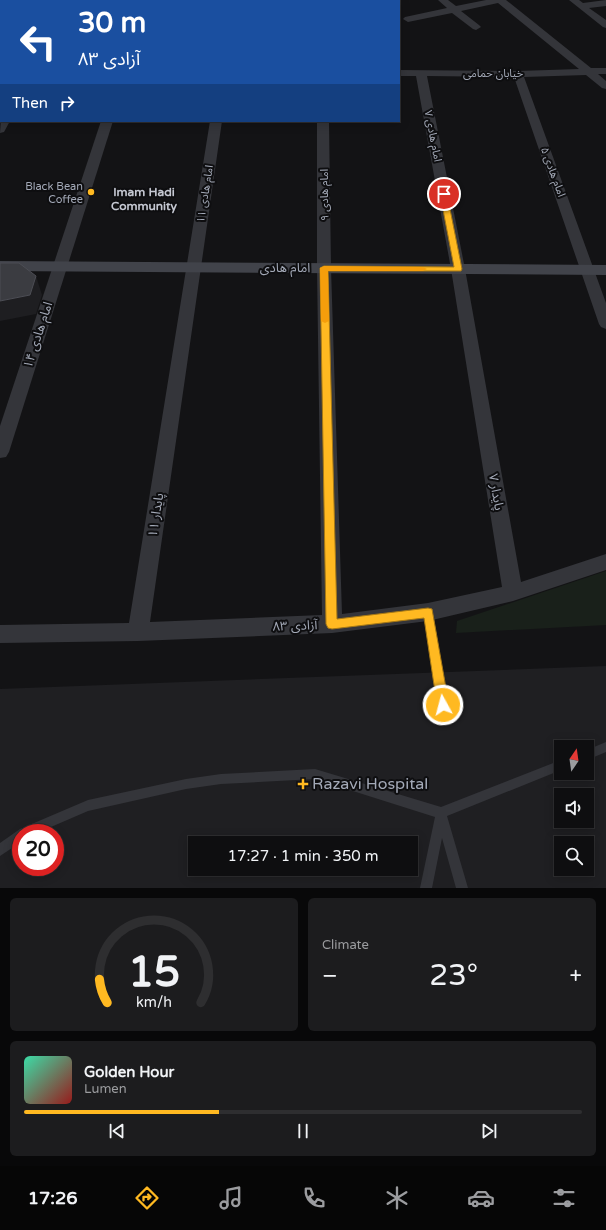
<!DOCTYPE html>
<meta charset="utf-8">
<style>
:root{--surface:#0e0e10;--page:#1c1c1e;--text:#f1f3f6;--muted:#9b9c9f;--line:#2e2e30;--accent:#ffb921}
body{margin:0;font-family:"Varela Round","Noto Sans Arabic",sans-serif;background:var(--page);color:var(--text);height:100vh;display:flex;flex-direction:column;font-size:15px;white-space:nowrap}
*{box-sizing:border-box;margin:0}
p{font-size:13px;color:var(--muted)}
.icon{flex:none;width:22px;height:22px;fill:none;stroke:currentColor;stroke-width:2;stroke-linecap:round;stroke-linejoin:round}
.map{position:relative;height:888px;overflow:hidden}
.side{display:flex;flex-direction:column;gap:10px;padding:10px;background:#080809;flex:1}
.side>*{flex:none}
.top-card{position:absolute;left:0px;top:0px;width:400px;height:122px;box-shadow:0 2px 10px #0003,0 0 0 1px var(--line);background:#1a4fa0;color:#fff;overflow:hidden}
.needle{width:26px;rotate:13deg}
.tools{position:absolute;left:554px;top:740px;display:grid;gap:8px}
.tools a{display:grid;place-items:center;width:40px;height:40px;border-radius:0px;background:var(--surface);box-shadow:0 2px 10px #0003,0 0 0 1px var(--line);font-size:20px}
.speed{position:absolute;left:12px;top:824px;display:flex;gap:8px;font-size:20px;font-weight:700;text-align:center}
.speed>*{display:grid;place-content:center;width:52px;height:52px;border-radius:50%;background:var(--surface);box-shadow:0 2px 10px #0003,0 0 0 1px var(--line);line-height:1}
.speed .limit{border:6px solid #d22;background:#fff;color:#111}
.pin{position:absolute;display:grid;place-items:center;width:34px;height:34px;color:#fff;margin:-17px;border:2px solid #fff;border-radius:50%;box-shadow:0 1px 4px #0007}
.me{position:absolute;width:44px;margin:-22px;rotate:353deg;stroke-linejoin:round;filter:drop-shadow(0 0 3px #0008)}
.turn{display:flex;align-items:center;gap:14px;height:84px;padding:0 12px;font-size:18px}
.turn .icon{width:52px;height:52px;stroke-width:2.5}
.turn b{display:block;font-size:28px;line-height:34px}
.then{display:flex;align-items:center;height:38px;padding:0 12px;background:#0003;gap:8px;font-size:15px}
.big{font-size:30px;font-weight:600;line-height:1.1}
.side .card{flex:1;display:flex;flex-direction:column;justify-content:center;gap:6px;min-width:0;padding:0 14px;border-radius:6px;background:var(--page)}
.side .dial{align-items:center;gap:0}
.dial svg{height:104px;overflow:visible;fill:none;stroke:var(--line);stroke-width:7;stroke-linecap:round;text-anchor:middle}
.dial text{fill:var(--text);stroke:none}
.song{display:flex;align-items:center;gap:12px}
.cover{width:48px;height:48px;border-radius:6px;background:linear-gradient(135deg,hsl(160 70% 55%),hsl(0 70% 35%))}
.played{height:4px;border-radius:2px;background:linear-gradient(90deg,var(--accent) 35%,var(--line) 35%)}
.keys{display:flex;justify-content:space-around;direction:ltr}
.heat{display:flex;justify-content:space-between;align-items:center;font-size:22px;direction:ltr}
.side .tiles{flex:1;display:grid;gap:10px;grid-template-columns:1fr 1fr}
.card:last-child{grid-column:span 2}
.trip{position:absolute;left:188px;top:836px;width:230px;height:40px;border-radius:0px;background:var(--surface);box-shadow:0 2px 10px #0003,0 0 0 1px var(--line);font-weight:600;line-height:40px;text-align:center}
.tab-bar{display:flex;height:64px;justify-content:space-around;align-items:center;background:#060606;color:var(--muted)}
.tab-bar .icon{width:28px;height:28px}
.tab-bar .current{color:var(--accent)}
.tab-bar b{font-size:18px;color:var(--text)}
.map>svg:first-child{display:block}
.built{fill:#1f1f22;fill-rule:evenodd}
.green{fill:#19201a}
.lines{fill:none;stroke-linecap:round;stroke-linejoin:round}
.service{fill:#34353a;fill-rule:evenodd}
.minor{fill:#34353a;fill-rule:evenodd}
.secondary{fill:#41434a;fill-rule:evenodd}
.shaded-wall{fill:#1e1e21}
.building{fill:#3b3c41;stroke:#4c4d54}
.route{fill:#ffb921;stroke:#a67815}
.slow{fill:#f59e0b}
.poi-dot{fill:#ffb921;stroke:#0e0e10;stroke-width:1.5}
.labels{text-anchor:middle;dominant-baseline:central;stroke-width:4;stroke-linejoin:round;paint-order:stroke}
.far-street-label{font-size:11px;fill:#a3a9b7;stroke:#0e0e10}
.far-poi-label{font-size:11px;fill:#a3a9b7;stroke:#0e0e10;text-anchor:end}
.far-neighbourhood-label{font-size:12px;font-weight:bold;fill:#c5c8d2;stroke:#0e0e10}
.street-label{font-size:13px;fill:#a3a9b7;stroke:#0e0e10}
.near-poi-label{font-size:16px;fill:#a3a9b7;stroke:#0e0e10;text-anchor:start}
</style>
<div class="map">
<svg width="606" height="888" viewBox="0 0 606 888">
<rect width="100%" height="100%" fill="#131315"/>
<path class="built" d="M 606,666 L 606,888 L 0,888 L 0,689 ZM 561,747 L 587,747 L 587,773 L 561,773 ZM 561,795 L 587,795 L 587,821 L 561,821 ZM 21,833 L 55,833 L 55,867 L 21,867 ZM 195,843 L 411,843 L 411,869 L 195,869 ZM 561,843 L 587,843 L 587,869 L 561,869 Z"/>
<polygon class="green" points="606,571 606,625 456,633 457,621"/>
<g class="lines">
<g class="service">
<polygon points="428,608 431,609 433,612 448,705 447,708 443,710 439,708 438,705 423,612 425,609"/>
<polygon points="606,742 606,752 587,760 587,750"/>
<polygon points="561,760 561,770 447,816 468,888 456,888 442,838 432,888 420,888 435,817 315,779 221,784 186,789 88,811 37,833 21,833 21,842 0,856 0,843 20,829 88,800 186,779 221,774 315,769 441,807"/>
</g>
<g class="minor">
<rect x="74" y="0" width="8" height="1"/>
<rect x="160" y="0" width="8" height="1"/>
<rect x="256" y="0" width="8" height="1"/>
<rect x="328" y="0" width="9" height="1"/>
<polygon points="438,0 448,0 456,6 486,0 506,0 591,68 606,68 606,74 598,74 606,81 606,89 602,88 586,75 524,77 606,303 606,329 601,327 599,324 514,77 427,76 465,269 521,582 606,554 606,570 513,601 428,621 332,633 138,641 0,643 0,625 129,623 210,121 222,121 150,622 322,615 317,268 317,121 329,121 331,268 342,614 428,603 502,587 451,269 416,76 399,76 399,70 518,71 579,69 498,3 461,11 479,25 481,27 476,30 473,29 452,13 408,22 403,19 405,17 447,8"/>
<polygon points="569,0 579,0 583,3 606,0 606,6 589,8 606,20 606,28 603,27"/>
<rect x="0" y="19" width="1" height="6"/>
<rect x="0" y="70" width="1" height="6"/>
<polygon points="1,118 1,121 10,121 4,132 0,133"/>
<polygon points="101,121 113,121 9,452 6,457 0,458 0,426"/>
</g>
<polygon class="secondary" points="0,261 606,265 606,275 0,271"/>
</g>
<polygon class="shaded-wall" points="36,276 42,295 36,314 0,321 0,301"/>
<polygon class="building" points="0,263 19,263 36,276 30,295 0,301"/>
<polygon class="route" points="441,192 447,194 462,269 461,271 328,271 337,619 428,608 432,609 449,705 447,709 443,711 439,709 437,705 424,618 332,629 328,628 326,624 320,268 324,266 454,267 440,194"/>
<polygon class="slow" points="324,266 423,267 427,269 423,271 328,271 329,321 325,323 321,321 320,268"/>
<g class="poi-dot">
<circle cx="91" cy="192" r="4"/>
<path d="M301 778h4v4h4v4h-4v4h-4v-4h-4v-4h4z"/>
</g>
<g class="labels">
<g class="far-street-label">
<text x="493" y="73">خیابان حمامی</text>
<text transform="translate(433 136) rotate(79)">امام هادی ۷</text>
<text transform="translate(553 172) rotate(70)">امام هادی ۵</text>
<text transform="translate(205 194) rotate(-81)">امام هادی ۱۱</text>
<text transform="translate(324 195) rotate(-90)">امام هادی ۹</text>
</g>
<g class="far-poi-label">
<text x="83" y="186">Black Bean<tspan x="83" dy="13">Coffee</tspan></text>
</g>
<g class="far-neighbourhood-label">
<text x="144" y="192">Imam Hadi<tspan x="144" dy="14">Community</tspan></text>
</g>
<g class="street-label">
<text x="285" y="268">امام هادی</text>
<text transform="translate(38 335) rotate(-72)">امام هادی ۱۴</text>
<text transform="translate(496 492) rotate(80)">پایدار ۷</text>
<text transform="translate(156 515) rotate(-81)">پایدار ۱۱</text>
<text transform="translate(295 626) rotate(-2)">آزادی ۸۳</text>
</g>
<g class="near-poi-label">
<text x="312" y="784">Razavi Hospital</text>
</g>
</g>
</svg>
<div class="tools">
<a><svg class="needle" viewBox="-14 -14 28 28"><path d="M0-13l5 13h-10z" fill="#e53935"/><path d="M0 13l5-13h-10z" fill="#9b9c9f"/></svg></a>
<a><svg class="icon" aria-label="sound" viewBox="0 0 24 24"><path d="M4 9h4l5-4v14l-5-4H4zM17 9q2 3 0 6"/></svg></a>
<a><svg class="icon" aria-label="search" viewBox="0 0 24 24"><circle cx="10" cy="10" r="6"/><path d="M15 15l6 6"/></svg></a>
</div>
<div class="speed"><div class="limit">20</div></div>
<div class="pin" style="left:444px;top:194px;background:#d93025"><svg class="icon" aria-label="arrive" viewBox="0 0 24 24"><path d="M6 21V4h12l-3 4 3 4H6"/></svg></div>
<svg class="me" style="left:443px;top:705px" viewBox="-20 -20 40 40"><circle r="17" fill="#ffb921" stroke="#fff" stroke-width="3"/><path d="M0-11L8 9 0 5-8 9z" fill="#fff"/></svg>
<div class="trip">17:27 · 1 min · 350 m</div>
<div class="top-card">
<div class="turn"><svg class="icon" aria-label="left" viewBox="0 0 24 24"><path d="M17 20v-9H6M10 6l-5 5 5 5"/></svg><div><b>30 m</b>آزادی ۸۳</div></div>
<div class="then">Then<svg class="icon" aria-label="right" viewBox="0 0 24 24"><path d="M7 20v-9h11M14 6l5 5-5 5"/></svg></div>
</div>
</div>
<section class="side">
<div class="tiles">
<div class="card dial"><svg viewBox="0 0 100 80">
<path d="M14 69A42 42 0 1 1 86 69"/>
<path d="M14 69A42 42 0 0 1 8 51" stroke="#ffb921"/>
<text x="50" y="56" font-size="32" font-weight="700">15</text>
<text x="50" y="72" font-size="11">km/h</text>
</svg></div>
<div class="card"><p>Climate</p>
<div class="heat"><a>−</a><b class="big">23°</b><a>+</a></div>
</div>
<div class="card">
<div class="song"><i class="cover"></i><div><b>Golden Hour</b><p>Lumen</p></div></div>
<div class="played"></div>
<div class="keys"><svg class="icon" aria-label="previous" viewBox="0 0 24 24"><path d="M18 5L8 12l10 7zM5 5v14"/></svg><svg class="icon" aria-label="pause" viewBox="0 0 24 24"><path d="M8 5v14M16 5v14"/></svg><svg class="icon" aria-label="next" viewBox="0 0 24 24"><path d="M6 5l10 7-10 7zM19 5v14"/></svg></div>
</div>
</div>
</section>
<nav class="tab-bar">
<b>17:26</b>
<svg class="icon current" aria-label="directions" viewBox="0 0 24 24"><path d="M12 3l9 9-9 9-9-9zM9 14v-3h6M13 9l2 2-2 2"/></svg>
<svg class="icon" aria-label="music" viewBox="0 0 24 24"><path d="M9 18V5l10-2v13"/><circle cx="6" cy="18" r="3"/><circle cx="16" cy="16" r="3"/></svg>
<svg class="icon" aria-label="phone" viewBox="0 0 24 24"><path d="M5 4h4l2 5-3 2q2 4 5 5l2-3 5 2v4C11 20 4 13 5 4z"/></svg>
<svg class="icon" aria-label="climate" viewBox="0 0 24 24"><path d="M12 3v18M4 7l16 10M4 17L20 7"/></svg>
<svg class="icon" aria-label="car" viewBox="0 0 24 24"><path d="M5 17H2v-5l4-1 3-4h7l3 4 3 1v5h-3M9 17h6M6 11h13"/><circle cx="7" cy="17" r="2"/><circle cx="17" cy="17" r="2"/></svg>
<svg class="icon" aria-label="filters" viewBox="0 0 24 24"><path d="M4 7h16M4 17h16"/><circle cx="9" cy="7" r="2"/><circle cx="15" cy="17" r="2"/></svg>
</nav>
